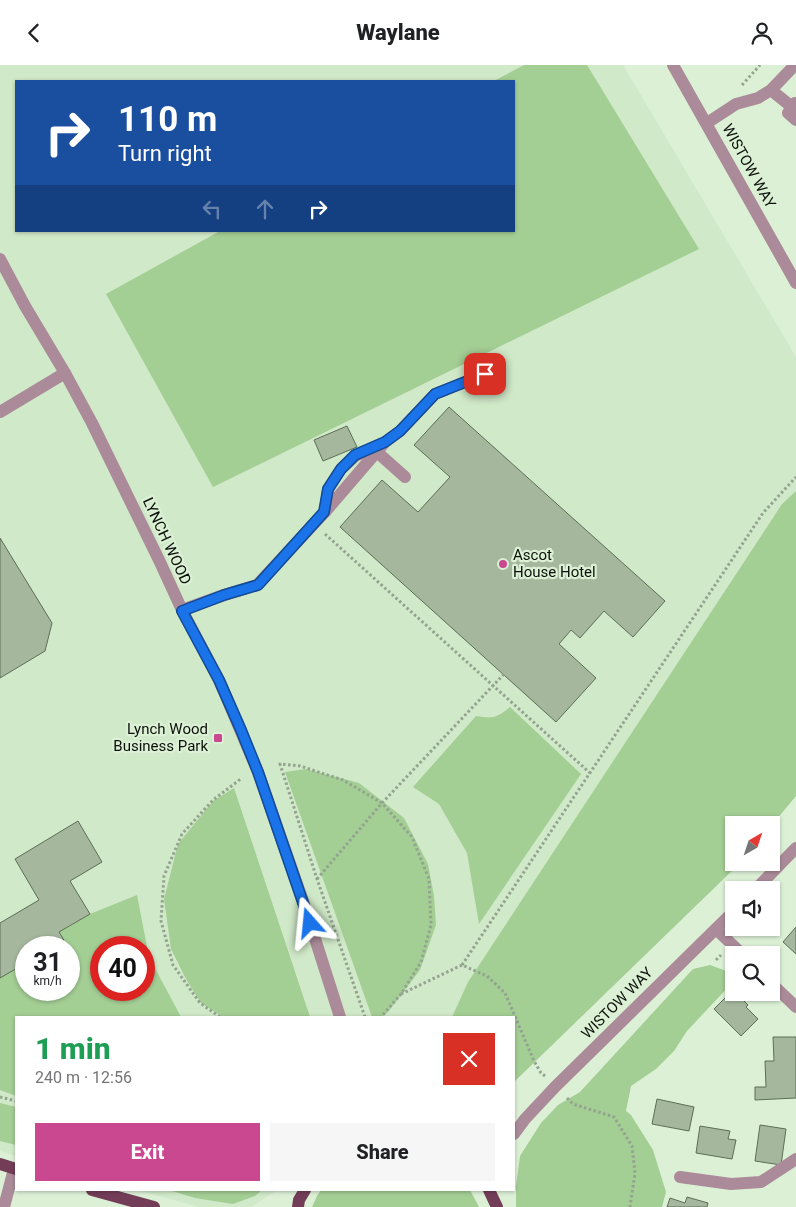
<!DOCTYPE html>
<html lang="en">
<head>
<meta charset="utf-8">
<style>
	body { margin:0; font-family:Roboto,sans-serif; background:#f6f6f6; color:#202124; height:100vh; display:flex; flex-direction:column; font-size:19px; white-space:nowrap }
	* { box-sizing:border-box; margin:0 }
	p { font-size:16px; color:#757577 }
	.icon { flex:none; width:28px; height:28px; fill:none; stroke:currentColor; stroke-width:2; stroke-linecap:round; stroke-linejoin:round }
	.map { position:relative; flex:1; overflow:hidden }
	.details { position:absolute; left:15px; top:951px; width:500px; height:175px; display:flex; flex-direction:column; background:#fff; border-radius:0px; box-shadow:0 1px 4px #0004 }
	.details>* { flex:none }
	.top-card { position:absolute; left:15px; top:15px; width:500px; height:152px; border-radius:0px; box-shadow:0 1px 4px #0004; background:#1a4fa0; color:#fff; overflow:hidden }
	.needle { width:32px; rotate:39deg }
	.tools { position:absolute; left:725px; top:751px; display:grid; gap:10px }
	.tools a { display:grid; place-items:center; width:55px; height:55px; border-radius:0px; background:#fff; box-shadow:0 1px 4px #0004; font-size:25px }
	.speed { position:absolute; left:15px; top:871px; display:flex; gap:10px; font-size:25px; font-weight:700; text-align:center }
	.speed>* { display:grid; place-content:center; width:65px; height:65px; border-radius:50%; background:#fff; box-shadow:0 1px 4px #0004; line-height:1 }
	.speed small { font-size:12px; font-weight:400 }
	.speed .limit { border:8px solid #d22; background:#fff; color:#111 }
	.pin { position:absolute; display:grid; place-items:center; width:42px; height:42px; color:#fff; margin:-21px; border-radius:10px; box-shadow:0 2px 8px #0006 }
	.me { position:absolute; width:55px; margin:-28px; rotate:342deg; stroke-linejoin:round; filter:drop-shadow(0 0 4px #0008) }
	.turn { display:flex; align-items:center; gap:18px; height:105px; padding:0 20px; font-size:22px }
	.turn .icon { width:65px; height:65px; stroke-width:2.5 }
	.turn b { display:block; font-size:35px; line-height:42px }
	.lanes { display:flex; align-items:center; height:48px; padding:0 20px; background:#0003; justify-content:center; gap:25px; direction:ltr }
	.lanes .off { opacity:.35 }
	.round { display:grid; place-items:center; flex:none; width:52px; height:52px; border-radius:0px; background:#f6f6f6 }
	.headline { display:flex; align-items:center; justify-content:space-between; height:85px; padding:0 20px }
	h1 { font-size:30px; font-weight:800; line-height:38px; color:#1e9e55 }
	.action { display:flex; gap:10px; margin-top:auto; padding:10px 20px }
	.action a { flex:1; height:58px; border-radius:0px; background:#ca488f; color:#fff; font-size:20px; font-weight:800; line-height:58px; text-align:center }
	.action a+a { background:#f6f6f6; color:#202124 }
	header { display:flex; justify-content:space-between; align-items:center; height:65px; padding:0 20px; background:#fff; font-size:22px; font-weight:800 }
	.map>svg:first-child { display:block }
</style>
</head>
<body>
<header><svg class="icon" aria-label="back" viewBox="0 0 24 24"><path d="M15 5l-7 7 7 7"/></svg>Waylane<svg class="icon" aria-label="person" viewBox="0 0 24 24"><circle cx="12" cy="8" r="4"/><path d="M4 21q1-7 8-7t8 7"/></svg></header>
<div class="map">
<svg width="796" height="1142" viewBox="0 0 796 1142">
	<rect width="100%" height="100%" fill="#dcf0d6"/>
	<g fill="#d0e9c8" fill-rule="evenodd">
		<path d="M0,0H623L796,292V426L782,439L468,917L452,952H16V1091L0,1086ZM16,16H514V166H16ZM26,882H69V925H26ZM101,882H144V925H101Z"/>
		<path d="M137,1125H277L253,1141L245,1142H199Z"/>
	</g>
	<g fill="#a3ce94" fill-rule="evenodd">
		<path d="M524,0H587L699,184L213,422L106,229L220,166H514V16H494Z"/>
		<path d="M796,426V731L771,761L734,760V798H740L738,800L514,1017V952H452L468,917L782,439Z"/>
		<path d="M510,642L581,709L479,859L467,788L439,739L413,722L476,651C492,654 497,653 510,642Z"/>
		<path d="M306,704L359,718L404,753L428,799L434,831L436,860L420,905L388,947L382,952H372L285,707Z"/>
		<path d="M234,723L310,952H223L201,938L186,914L171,884L164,834L178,779L213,736Z"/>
		<path d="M137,830L149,892L181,952H16V1031L0,1025V913L26,898V925H69V882H51L63,875L59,867L90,849ZM101,882H144V925H101Z"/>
		<path d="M710,900L732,908V918L687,966L674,986L656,1004L631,1021L626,1046L631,1050L653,1085L666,1127L662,1142H516V1121L520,1091L541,1058L558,1040L580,1027L693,904Z"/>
		<path d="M0,1038L16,1042V1080L0,1076Z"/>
		<path d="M169,1125H262L255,1131L233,1139L195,1133Z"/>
		<path d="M321,1125H470L479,1142H312L317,1131Z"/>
	</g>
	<g fill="#a5b89e" stroke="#5d6e57">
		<path d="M449,342L665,536L633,572L604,546L580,573L571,565L559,579L596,613L556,657L340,462L382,415L418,447L450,412L414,380Z"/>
		<path d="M347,361L357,382L323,396L314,375Z"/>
		<path d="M0,473L52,558L45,586L0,613Z"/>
		<path d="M78,756L102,797L70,816L90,849L59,867L64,875L51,882H26V898L0,913V858L39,835L15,794Z"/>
		<path d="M796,862V889L783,877Z"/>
		<path d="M733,925L734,928H736L748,940L746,942L758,954L741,971L714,944Z"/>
		<path d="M773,972H796V1033L755,1035V1022H766L765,996H774Z"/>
		<path d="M657,1034L694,1042L689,1066L652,1059Z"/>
		<path d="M760,1060L786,1064L781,1100L755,1096Z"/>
		<path d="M700,1061L730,1066L728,1074L736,1075L732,1094L696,1088Z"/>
		<path d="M687,1132L708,1138L707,1142H667L670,1133L685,1138Z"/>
	</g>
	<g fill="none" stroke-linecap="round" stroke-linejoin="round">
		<g stroke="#94a38f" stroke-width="3" stroke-dasharray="2.5 2.5" stroke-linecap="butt">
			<path d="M742,20L760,0"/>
			<path d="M325,469L590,708"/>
			<path d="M317,814L382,738L504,609"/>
			<path d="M716,895L721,890"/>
			<path d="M462,900L763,448L796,412"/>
			<path d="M401,929L462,900L487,911L505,928L534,996L541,1008L545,1011"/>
			<path d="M220,952L200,938L173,900L161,856L164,811L182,769L213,735L242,713"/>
			<path d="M365,952L317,814L280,699L300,701L343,715L382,738L412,772L429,814L431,860L421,897L401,929L381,952"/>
			<path d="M0,1032L16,1036"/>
			<path d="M567,1033L573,1039L614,1052L632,1081L635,1108L630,1142"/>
		</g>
		<g stroke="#ab8b99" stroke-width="12">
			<path d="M673,0L796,218"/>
			<path d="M771,25L792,42"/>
			<path d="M795,38L788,48L796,55"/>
			<path d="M707,58L736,39L758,33L771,25L795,0"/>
			<path d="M0,194L25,241L65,308L92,358L159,495L182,545L219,615L258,707L304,839L340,952"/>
			<path d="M0,347L65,308"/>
			<path d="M377,387L405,412"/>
			<path d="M325,447L328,424L341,404L355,391L381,379"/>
			<path d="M182,545L224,530L257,520L325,447L385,377L400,366L435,329L485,309"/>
			<path d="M755,825L796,783"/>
			<path d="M716,864L743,890"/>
			<path d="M771,918L796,942"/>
			<path d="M514,1069L525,1054L555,1022L734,846"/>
			<path d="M680,1112L731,1119L761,1117L796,1094"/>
			<path d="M4,1142L14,1104"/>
		</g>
		<g stroke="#733d58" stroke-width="12">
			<path d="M0,1099L16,1104"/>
			<path d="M92,1125L154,1142"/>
			<path d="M489,1125L497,1142"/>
			<path d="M298,1142L299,1135L305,1125"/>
		</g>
	</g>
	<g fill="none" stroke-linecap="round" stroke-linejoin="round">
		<defs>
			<path id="route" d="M310,858L258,707L241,665L219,615L182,546L224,530L258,520L324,447L328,424L341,404L355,390L385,377L400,366L435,329L485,309"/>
		</defs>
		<use href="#route" stroke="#114b97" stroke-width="12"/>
		<use href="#route" stroke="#1a73e8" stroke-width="9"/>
	</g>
	<g fill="#ca488f" stroke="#dcf0d6" stroke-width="2">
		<circle cx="503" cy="499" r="5"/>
		<rect x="213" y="668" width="10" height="10" rx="2.5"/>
	</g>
	<g text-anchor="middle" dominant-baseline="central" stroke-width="4.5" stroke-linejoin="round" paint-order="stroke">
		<g font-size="15" fill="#0b1109" stroke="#dcf0d6">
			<text transform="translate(749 101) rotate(61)">WISTOW WAY</text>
			<text transform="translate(167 476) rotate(65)">LYNCH WOOD</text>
			<text transform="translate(617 938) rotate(-45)">WISTOW WAY</text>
		</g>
		<g font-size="15" fill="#0b1109" stroke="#dcf0d6" text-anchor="start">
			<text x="513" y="490">Ascot<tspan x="513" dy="17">House Hotel</tspan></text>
			<text x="208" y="664" text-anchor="end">Lynch Wood<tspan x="208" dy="17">Business Park</tspan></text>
		</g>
	</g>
</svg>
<div class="tools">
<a><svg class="needle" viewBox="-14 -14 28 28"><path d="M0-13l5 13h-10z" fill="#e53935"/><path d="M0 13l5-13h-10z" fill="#757577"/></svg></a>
<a><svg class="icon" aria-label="sound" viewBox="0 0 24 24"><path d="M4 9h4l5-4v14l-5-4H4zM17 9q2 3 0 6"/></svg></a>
<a><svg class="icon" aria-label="search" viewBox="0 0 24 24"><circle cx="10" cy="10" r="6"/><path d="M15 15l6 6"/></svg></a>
</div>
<div class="speed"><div>31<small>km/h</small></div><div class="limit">40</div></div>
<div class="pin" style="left:485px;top:309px;background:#d93025"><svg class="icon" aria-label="arrive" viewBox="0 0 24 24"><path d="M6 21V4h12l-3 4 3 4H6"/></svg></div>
<svg class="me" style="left:310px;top:858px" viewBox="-20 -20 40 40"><path d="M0-17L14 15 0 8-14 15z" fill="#1a73e8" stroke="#fff" stroke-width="4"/></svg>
<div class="top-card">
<div class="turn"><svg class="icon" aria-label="right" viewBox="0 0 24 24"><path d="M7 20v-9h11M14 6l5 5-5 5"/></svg><div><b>110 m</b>Turn right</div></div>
<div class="lanes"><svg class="icon off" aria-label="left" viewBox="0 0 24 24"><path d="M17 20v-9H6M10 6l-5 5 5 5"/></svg><svg class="icon off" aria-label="ahead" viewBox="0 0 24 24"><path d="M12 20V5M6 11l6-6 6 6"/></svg><svg class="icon" aria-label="right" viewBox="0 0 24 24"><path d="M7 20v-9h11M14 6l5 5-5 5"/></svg></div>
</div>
<section class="details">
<div class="headline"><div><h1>1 min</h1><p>240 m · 12:56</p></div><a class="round" style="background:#d93025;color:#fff"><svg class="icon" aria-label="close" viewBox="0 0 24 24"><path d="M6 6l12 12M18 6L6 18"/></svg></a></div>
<div class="action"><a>Exit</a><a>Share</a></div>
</section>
</div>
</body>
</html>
